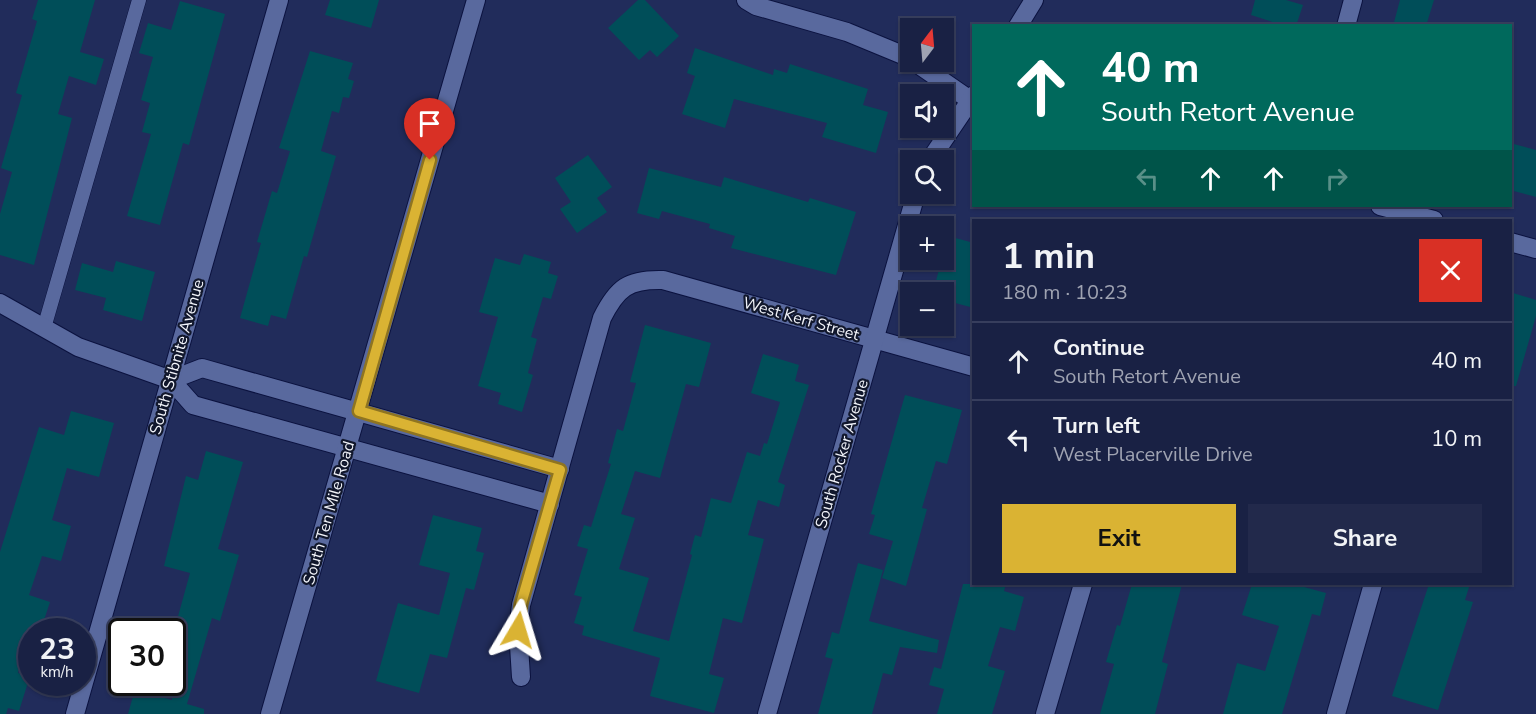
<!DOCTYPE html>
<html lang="en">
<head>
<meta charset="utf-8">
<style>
	body { margin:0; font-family:"Nunito Sans",sans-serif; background:#22294b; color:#f1f3f6; height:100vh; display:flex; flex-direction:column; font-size:22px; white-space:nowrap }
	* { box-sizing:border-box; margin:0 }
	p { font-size:20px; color:#9fa3b2 }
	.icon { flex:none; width:33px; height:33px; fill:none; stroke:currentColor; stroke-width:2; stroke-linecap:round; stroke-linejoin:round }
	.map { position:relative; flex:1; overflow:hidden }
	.sheet { position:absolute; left:972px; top:219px; width:540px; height:366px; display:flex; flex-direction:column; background:#192144; border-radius:0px; box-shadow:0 2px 4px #0004,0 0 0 2px #373e5d }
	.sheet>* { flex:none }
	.top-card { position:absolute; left:972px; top:24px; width:540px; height:183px; border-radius:0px; box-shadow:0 2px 4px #0004,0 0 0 2px #373e5d; background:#00695c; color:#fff; overflow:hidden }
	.needle { width:39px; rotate:16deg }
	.buttons { position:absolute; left:900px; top:18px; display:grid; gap:12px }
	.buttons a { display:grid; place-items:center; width:54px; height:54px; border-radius:0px; background:#192144; box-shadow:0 2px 4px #0004,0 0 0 2px #373e5d; font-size:30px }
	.speed { position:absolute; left:18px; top:618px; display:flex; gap:12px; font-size:30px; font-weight:700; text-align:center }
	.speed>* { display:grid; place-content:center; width:78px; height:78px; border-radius:50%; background:#192144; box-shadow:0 2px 4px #0004,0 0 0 2px #373e5d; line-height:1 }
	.speed small { font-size:15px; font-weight:400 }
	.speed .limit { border:3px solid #111; border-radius:9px; background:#fff; color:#111 }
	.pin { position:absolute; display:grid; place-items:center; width:51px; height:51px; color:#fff; margin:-62px -26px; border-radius:50% 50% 50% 0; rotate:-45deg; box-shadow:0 0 6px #0007 }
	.pin .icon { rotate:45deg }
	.me { position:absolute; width:66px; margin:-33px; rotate:7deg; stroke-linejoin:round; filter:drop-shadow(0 0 4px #0008) }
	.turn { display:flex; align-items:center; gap:21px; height:126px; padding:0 30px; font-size:27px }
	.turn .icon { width:78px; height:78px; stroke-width:2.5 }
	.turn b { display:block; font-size:42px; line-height:51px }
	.lanes { display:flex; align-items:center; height:57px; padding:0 30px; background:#0003; justify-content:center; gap:30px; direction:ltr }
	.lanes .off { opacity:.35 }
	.round { display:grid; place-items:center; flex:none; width:63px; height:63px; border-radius:0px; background:#22294b }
	.head { display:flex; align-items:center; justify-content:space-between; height:102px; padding:0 30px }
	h1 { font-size:36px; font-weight:700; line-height:45px }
	.button { display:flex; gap:12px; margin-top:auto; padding:12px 30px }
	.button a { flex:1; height:69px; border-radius:0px; background:#dab333; color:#111; font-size:24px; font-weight:700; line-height:69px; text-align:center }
	.button a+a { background:#22294b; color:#f1f3f6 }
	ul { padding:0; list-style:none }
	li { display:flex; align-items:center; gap:18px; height:78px; padding:0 30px; border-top:2px solid #373e5d }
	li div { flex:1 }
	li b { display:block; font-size:22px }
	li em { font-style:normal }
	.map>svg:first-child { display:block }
</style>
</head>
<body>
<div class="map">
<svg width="1536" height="714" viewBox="0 0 1536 714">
	<rect width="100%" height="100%" fill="#212c5b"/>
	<g fill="#004e59">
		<path d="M38,0H95L80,52L104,59L96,85L69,76L58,114L72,118L34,265L0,255V214L12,172L1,168L22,95L16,93L37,21L32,19Z"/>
		<path d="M330,0H379L371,28L325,15Z"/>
		<path d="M638,0H645L679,36L657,57L650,50L639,60L608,28Z"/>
		<path d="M1255,0H1286L1303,5L1296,26H1285L1251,15Z"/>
		<path d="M1400,0H1434L1426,26H1393Z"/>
		<path d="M180,1L225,14L189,145L183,143L160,225L127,216L151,134L142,132L150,103L141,100L153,57L139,53L148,23L171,30Z"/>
		<path d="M695,48L773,75L774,69L787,73L790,64L868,89L863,105L888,112L876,153L822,137L827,123L734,99L725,128L682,114L695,76L687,73Z"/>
		<path d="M310,51L353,63L348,79L354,81L349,98L343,97L339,113L332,111L321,151L336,156L307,257L304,256L286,319L271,315L268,326L240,318L261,243L257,242L272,191L277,193L290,151L279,148Z"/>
		<path d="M1510,143L1536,150V197L1510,190Z"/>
		<path d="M588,155L612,187L597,198L607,212L577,233L560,209L571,202L555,178Z"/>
		<path d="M649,168L721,187L724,177L808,202L810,198L856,212L836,275L731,248L735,236L709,228L710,224L662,211L659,219L637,213Z"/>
		<path d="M948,236L974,243V308L944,300V292H933Z"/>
		<path d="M524,254L551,262L548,273L558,276L551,299L543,297L531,337L537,339L528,373L533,375L522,412L498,404L501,393L478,386L498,317L479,312L495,258L520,265Z"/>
		<path d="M116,261L155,272L142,321L103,310L106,298L75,290L82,263L113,272Z"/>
		<path d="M1510,292L1536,300V316L1516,386H1510Z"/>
		<path d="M645,325L711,343L699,387L686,384L660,478L635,471L621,514L635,518L619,569L649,578L633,631L669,641L692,555L690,554L695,535L701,537L711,498L731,503L747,452L760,456L764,443L767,444L780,402L751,393L763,354L799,365L795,381L809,385L778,482L785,485L779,507L758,500L748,535L764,539L742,623L723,618L709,674L724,678L714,713L650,696L660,658L582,635L584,626L574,623L582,597L574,595L588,549L577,546L584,525L591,527L611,464L608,463L617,429L623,431L636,383L630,382Z"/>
		<path d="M905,395L962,410L947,464L936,461L922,508L927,509L906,586L882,578L893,541L869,534L875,515L871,514Z"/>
		<path d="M71,411L114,423L99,477L67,468L52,520L71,526L61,561L42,556L29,595L50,602L40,632H30L18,673L30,676L19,711L8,708L6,714H0V552L39,427L64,435Z"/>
		<path d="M206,451L243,462L218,549L239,555L220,621L212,618L187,704L204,709V714H128L135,689L172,700V619L177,620L190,573L164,566L186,476L198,480Z"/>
		<path d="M433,515L482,528L476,551L484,553L474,590L466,588L447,658L430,654L419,693L376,681L398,603L439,615L450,573L419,565Z"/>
		<path d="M858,563L883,570L869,621L939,640L937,653L900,647L892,675L883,673L872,714H818L833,659L825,657L832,632L839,634Z"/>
		<path d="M963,584H1006L1004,591L1024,597L1015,631L1000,627L988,666L1005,671L992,714H937L944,689L929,685L934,667L941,669Z"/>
		<path d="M1132,584H1182L1162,662L1168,664L1155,714H1100L1114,664L1106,662L1117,625L1120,626Z"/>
		<path d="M1252,584H1293L1326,593L1320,616L1312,614L1282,714H1223L1237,663L1265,671L1279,626L1242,615Z"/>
		<path d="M1429,584H1470L1465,600L1473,602L1438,710L1392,696Z"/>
	</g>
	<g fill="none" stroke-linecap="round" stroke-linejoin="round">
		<defs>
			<path id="lane" d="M44,328L139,0"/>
			<g id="street">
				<path d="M746,0L756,6L847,32L910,58"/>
				<path d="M1018,26L1034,0"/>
				<path d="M1346,26L1353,0"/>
				<path d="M915,62L970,100"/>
				<path d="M930,160L974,95"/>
				<path d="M1380,206L1434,220"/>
				<path d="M1510,242L1536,249"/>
				<path d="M0,303L78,347L171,380L193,405L550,504"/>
				<path d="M171,380L202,368L560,469"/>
				<path d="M521,677L518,630L521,605L602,318C617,288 628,279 663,280L974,367"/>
				<path d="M75,714L279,0"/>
				<path d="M767,714L916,194"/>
				<path d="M1045,714L1083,584"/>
				<path d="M1336,714L1373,584"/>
			</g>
			<path id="secondary" d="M270,714L476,0"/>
		</defs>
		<use href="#lane" stroke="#0b123f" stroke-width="15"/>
		<use href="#street" stroke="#0b123f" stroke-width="20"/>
		<use href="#secondary" stroke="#0b123f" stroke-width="20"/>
		<use href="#lane" stroke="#59699e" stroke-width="14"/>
		<use href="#street" stroke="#59699e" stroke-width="18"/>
		<use href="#secondary" stroke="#59699e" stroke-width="18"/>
	</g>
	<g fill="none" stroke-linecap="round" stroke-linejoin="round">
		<defs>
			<path id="route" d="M430,160L359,411L560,470L521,604L518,630"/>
		</defs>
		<use href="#route" stroke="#8e7421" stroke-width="15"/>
		<use href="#route" stroke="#dab333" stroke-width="10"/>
	</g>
	<g text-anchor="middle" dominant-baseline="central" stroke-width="4.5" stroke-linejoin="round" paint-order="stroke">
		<g font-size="16" fill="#f2f4fa" stroke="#11172c">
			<text transform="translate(801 319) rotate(16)">West Kerf Street</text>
			<text transform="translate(177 357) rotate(-74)">South Stibnite Avenue</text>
			<text transform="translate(842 454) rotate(-74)">South Rocker Avenue</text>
			<text transform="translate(329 513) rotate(-74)">South Ten Mile Road</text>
		</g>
	</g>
</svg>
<div class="buttons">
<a><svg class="needle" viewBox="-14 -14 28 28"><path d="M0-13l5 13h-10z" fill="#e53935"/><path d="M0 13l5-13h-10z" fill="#9fa3b2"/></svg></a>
<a><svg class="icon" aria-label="sound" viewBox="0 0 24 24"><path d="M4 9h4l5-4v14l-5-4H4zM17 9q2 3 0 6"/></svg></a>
<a><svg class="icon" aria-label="search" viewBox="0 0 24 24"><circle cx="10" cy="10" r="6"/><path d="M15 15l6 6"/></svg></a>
<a>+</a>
<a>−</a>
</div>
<div class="speed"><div>23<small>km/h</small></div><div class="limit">30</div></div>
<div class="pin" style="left:430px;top:160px;background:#d93025"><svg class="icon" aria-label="arrive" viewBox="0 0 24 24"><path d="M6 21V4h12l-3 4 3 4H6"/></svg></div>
<svg class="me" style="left:518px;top:630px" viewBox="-20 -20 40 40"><path d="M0-17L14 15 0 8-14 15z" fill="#dab333" stroke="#fff" stroke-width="4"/></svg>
<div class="top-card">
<div class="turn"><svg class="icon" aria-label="ahead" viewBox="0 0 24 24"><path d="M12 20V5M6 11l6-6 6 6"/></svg><div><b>40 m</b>South Retort Avenue</div></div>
<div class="lanes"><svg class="icon off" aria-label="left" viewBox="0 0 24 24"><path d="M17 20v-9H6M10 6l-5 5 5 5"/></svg><svg class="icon" aria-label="ahead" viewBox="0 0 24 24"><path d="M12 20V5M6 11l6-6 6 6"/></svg><svg class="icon" aria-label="ahead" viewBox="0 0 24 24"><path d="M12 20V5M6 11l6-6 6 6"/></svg><svg class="icon off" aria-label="right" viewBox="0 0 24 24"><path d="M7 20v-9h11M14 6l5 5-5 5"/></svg></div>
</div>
<section class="sheet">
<div class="head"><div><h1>1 min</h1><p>180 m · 10:23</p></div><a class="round" style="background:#d93025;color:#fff"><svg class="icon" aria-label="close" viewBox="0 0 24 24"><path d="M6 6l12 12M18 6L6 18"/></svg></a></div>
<ul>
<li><svg class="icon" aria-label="ahead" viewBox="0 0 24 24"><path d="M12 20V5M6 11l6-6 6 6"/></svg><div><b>Continue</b><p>South Retort Avenue</p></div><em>40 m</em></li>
<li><svg class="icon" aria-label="left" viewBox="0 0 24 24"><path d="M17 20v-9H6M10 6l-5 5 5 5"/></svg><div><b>Turn left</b><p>West Placerville Drive</p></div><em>10 m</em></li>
</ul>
<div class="button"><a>Exit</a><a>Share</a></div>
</section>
</div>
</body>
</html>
